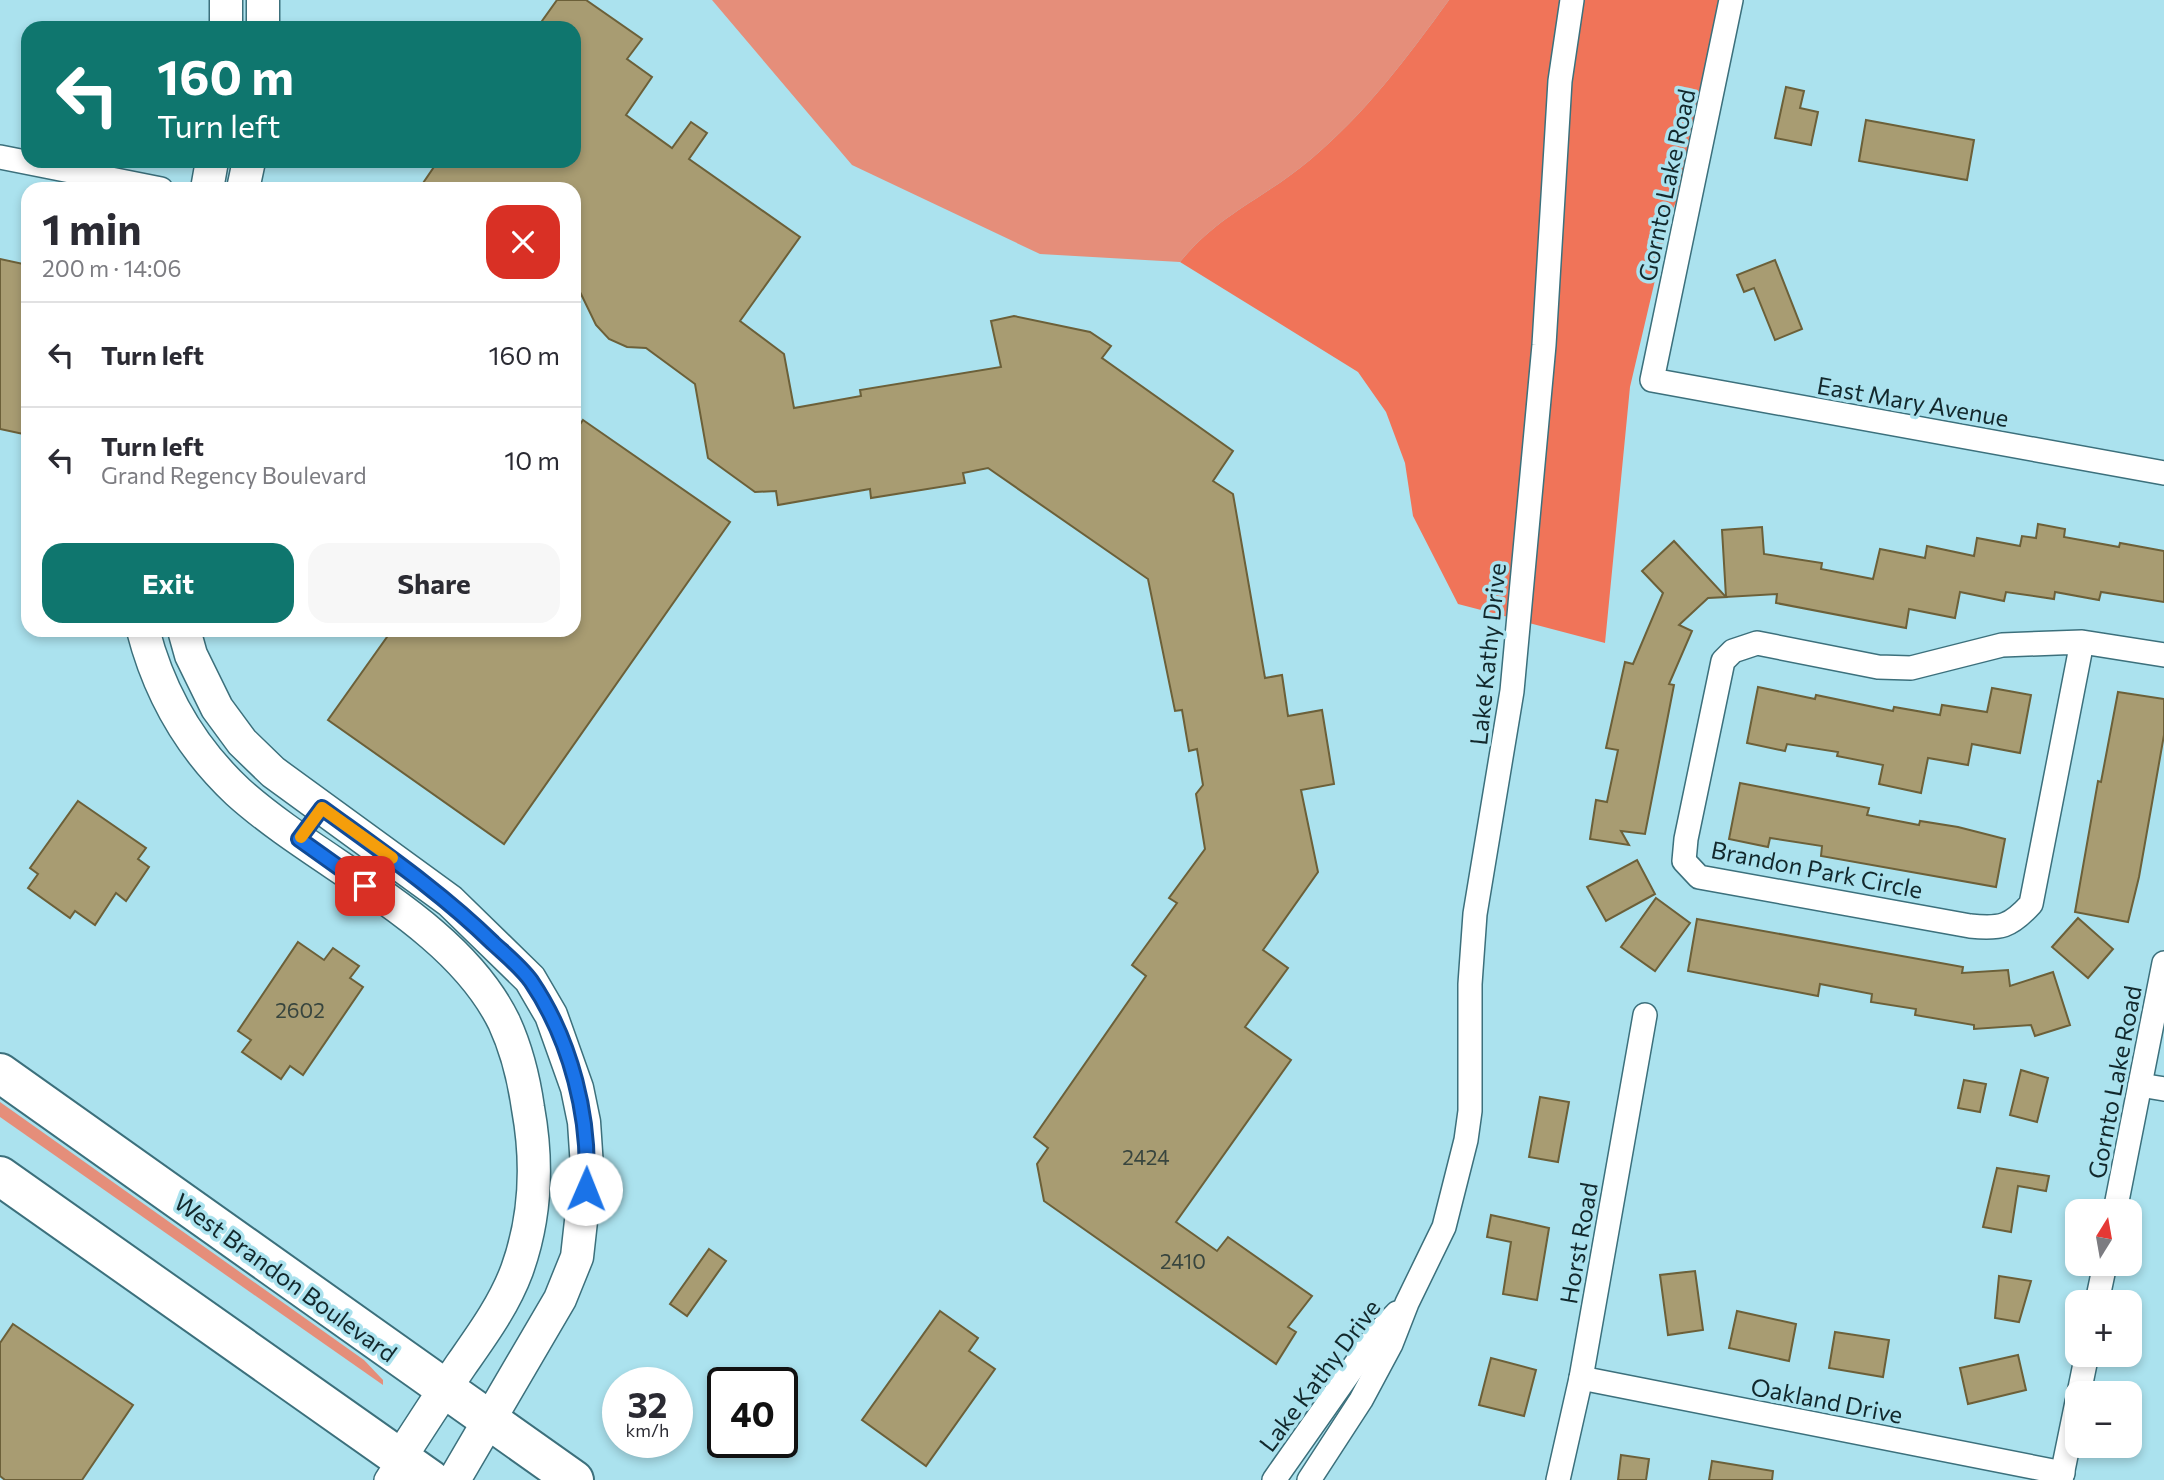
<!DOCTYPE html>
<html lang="en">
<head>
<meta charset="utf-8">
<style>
	body { margin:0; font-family:Commissioner,sans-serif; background:#f7f7f7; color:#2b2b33; height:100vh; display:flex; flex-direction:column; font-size:26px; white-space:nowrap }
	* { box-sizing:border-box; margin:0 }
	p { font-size:23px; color:#7c7c81 }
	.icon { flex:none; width:38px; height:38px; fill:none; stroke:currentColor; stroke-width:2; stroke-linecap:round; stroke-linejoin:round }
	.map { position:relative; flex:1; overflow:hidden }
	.details { position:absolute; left:21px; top:182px; width:560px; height:455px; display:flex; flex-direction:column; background:#fff; border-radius:21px; box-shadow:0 4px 10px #0003 }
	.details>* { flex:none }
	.guide { position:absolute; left:21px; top:21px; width:560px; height:147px; border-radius:21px; box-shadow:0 4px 10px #0003; background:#0f766e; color:#fff; overflow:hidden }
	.needle { width:46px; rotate:11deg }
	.fabs { position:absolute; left:2065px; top:1199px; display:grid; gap:14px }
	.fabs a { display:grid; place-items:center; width:77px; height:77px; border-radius:14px; background:#fff; box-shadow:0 4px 10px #0003; font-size:35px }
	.speed { position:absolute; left:602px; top:1367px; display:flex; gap:14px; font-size:35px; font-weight:700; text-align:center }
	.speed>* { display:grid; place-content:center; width:91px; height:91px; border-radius:50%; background:#fff; box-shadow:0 4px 10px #0003; line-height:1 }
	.speed small { font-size:18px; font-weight:400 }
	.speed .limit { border:4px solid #111; border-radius:10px; background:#fff; color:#111 }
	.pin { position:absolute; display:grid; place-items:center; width:60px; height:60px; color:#fff; margin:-30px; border-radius:14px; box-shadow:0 4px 10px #0006 }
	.me { position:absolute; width:77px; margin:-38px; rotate:1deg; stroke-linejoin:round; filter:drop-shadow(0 0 5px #0008) }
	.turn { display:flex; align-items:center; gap:24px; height:147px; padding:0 21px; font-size:32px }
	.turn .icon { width:91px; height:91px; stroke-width:2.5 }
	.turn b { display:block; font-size:49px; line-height:60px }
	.round { display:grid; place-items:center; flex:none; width:74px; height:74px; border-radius:21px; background:#f7f7f7 }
	.summary { display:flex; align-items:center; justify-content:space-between; height:119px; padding:0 21px }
	h1 { font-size:42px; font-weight:700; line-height:52px }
	.button { display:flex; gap:14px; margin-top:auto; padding:14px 21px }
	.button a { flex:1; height:80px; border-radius:21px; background:#0f766e; color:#fff; font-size:28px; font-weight:700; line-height:80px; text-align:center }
	.button a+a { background:#f7f7f7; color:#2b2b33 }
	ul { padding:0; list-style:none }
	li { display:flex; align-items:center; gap:21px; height:105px; padding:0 21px; border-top:2px solid #e1e1e2 }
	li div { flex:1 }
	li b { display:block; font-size:26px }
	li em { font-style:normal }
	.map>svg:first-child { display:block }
</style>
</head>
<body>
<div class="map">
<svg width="2164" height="1480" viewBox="0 0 2164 1480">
	<rect width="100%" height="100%" fill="#abe2ee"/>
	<g fill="#e58e7a">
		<path d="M712,0H1449C1407,58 1365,114 1310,160C1265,198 1219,214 1180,262L1040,254L852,165Z"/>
		<path d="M0,1102L364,1360L383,1380V1385L0,1117Z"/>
	</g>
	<g fill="#f07459">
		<path d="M1449,0H1561L1550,80L1533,344L1508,617L1458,604L1413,516L1405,463L1386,412L1358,372L1180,262C1219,214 1265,198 1310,160C1365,114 1407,58 1449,0Z"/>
		<path d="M1583,0H1721L1681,190L1670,216L1630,387L1605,643L1529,623L1571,81Z"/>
	</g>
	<g fill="#a89c72" stroke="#6c6039" stroke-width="2">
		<path d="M557,0H586L642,39L627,59L652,77L626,115L672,148L691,122L707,133L689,159L800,237L740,321L784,354L794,408L861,396L860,390L1001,367L991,321L1014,316L1090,332L1111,346L1102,358L1233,451L1213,481L1233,494L1265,678L1282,675L1288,716L1322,710L1334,784L1301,790L1318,872L1263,950L1288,968L1245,1027L1291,1060L1176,1222L1217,1251L1228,1237L1312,1296L1288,1327L1296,1332L1276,1364L1044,1201L1037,1164L1048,1148L1034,1137L1146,976L1132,965L1177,903L1169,898L1205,849L1196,794L1203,785L1197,749L1189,751L1182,710L1175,711L1148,579L988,468L963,473L965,483L871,498L870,489L778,505L776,491L755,492L708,458L695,384L646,348L627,347L609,339L596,325L581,294L574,304V189H419L438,161H574V28H537Z"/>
		<path d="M1786,87L1804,91L1800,108L1818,112L1811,145L1775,138Z"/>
		<path d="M1866,120L1974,140L1967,180L1859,161Z"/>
		<path d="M0,259L28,265V435L0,429Z"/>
		<path d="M1775,260L1802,329L1775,340L1754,288L1744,292L1737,275Z"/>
		<path d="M583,420L730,522L504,844L328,720L392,630H574V433Z"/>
		<path d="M2038,524L2065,529L2064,537L2119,547L2120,543L2164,551V602L2101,592L2099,600L2055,592L2054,599L2006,592L2004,601L1960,592L1955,618L1909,609L1906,628L1776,603L1777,594L1726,597L1722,530L1762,527L1764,554L1822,563L1821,569L1873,579L1880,549L1925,558L1927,546L1974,556L1977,538L2020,546L2022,536L2036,538Z"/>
		<path d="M1674,541L1726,597L1708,598L1679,625L1692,631L1669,684L1674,685L1645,834L1621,831L1629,845L1590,839L1596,800L1607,802L1618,750L1606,748L1625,662L1633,664L1663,593L1642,571Z"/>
		<path d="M1758,687L1815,699L1816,695L1893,711L1894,707L1940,715L1942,705L1987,712L1992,688L2031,695L2020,753L1972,744L1968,765L1928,758L1921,793L1879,784L1883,765L1837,756L1838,752L1787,744L1785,751L1747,743Z"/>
		<path d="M2118,692L2164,699V735L2139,877L2128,922L2075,912L2098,781L2101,782Z"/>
		<path d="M1740,783L1869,808L1867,815L1919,825L1920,821L1958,827L2005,839L1996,887L1821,856L1822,846L1770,838L1768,847L1729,839Z"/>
		<path d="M78,801L146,848L138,859L149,867L126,901L116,893L95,925L75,911L70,918L28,888L38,874L30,868Z"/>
		<path d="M1637,860L1655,894L1606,921L1587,887Z"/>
		<path d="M1656,898L1690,923L1655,971L1621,947Z"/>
		<path d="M2078,918L2113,949L2088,978L2052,947Z"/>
		<path d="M1697,919L1963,967L1962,973L2008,970L2010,986L2053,972L2070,1025L2035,1036L2031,1025L1974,1029V1025L1915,1015L1916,1009L1871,1002L1872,994L1820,984L1818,996L1688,971Z"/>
		<path d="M298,942L324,960L333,948L359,966L350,978L363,987L303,1075L290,1066L281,1079L242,1052L251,1040L238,1031Z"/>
		<path d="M2021,1070L2048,1078L2037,1122L2010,1115Z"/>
		<path d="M1964,1080L1986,1084L1980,1112L1958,1108Z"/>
		<path d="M1540,1097L1569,1102L1558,1162L1529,1157Z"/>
		<path d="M1997,1168L2049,1176L2046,1191L2018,1186L2011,1232L1983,1227Z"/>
		<path d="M1491,1215L1549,1228L1537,1300L1503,1294L1511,1242L1487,1237Z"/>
		<path d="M709,1249L726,1261L687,1316L670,1304Z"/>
		<path d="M1695,1271L1703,1330L1668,1335L1660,1275Z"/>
		<path d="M1999,1276L2031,1281L2019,1322L1995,1318Z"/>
		<path d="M940,1311L978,1338L969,1351L995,1369L926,1466L862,1420Z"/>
		<path d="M1737,1311L1796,1324L1789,1361L1729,1348Z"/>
		<path d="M13,1324L133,1405L82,1480H5L0,1476V1343Z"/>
		<path d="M1835,1332L1889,1340L1883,1377L1829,1368Z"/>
		<path d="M2018,1355L2026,1390L1968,1404L1960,1368Z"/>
		<path d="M1491,1358L1536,1370L1524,1416L1479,1405Z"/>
		<path d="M1621,1455L1649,1459L1646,1480H1618Z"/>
		<path d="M1712,1461L1773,1471L1772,1480H1709Z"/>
	</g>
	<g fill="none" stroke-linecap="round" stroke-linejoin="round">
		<defs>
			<g id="street">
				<path d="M1731,0L1652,380L2164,473"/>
				<path d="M0,157L161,189"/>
				<path d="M2082,642L2031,904C2010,927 2001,929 1970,926L1699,877L1684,861L1686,839L1723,661L1733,651L1757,643L1878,667L1911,668L2002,645L2082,642L2164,655"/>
				<path d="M2140,1085L2164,1089"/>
				<path d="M2115,1211L2164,963"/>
				<path d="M2097,1302L2105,1264"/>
				<path d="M1581,1378L2063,1473"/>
				<path d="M2079,1393L2087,1354"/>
				<path d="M386,1480L400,1458"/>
				<path d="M1274,1480L1376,1335L1397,1313"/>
				<path d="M1309,1480L1361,1400L1391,1344L1407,1303L1444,1227L1466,1140L1470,1111V984L1475,914L1512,691L1544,345L1560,81L1572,0"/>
				<path d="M1558,1480L1581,1378L1645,1015"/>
				<path d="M2061,1480L2077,1402"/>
			</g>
			<g id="secondary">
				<path d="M226,0V28"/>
				<path d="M263,28V0"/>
				<path d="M207,189L212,161"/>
				<path d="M243,189L249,161"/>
				<path d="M143,630C159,692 191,748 238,792C320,866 454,920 504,1022C516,1048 524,1080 528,1108C538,1163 536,1217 517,1270C504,1305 482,1335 461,1365C440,1396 420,1427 400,1458"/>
				<path d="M184,630L191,655L217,708L242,742L273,772L450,901L530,979L551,1015L577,1088L584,1122L587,1167L577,1257L560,1299L454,1480"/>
			</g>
			<g id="highway">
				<path d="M0,1073L574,1480"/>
				<path d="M0,1176L431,1480"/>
			</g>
		</defs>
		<use href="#street" stroke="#3c707c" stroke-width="26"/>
		<use href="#secondary" stroke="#3c707c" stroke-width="35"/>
		<use href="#highway" stroke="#3c707c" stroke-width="42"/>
		<use href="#street" stroke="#fff" stroke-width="23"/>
		<use href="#secondary" stroke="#fff" stroke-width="32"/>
		<use href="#highway" stroke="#fff" stroke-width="38"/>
	</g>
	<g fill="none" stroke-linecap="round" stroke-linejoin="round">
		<defs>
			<path id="route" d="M365,886L299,839L322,808C381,851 441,892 493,943C506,955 521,967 531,981C571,1040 591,1119 586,1189"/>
		</defs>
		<use href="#route" stroke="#114b97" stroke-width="18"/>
		<use href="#route" stroke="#1a73e8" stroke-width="12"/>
		<path stroke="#f59e0b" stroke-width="12" d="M301,837L322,808L392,858"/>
	</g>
	<g text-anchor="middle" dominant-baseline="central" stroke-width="7" stroke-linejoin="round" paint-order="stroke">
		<g font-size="21" fill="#38453e">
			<text x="300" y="1009">2602</text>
			<text x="1146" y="1156">2424</text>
			<text x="1183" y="1260">2410</text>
		</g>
		<g font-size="24" fill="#12282c" stroke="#abe2ee">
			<text transform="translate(1666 185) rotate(-78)">Gornto Lake Road</text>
			<text transform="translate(1913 401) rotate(10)">East Mary Avenue</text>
			<text transform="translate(1487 654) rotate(-84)">Lake Kathy Drive</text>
			<text transform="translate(1817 869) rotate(11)">Brandon Park Circle</text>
			<text transform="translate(2114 1082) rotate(-79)">Gornto Lake Road</text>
			<text transform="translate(1578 1243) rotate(-80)">Horst Road</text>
			<text transform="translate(286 1277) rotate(36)">West Brandon Boulevard</text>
			<text transform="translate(1319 1375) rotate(-53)">Lake Kathy Drive</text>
			<text transform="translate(1827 1400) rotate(11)">Oakland Drive</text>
		</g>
	</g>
</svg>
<div class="fabs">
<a><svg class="needle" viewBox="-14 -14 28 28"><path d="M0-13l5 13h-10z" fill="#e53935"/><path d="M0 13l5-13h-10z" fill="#7c7c81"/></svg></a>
<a>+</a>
<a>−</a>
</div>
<div class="speed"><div>32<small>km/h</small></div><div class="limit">40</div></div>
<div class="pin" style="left:365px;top:886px;background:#d93025"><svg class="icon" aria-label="arrive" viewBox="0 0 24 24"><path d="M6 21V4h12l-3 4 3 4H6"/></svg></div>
<svg class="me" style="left:586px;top:1189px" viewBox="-20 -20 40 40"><circle r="19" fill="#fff"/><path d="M0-13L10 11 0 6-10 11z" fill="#1a73e8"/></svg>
<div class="guide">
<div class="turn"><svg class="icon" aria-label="left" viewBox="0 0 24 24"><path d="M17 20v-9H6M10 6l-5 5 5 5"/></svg><div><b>160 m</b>Turn left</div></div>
</div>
<section class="details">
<div class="summary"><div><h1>1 min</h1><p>200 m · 14:06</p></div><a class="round" style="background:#d93025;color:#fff"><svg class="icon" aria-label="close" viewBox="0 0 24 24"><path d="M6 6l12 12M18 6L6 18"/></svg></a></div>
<ul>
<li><svg class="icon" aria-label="left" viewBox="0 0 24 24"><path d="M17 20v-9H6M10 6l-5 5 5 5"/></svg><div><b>Turn left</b></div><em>160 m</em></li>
<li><svg class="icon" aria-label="left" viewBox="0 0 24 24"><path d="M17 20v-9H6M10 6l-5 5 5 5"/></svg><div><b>Turn left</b><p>Grand Regency Boulevard</p></div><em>10 m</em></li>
</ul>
<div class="button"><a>Exit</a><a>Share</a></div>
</section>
</div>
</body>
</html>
